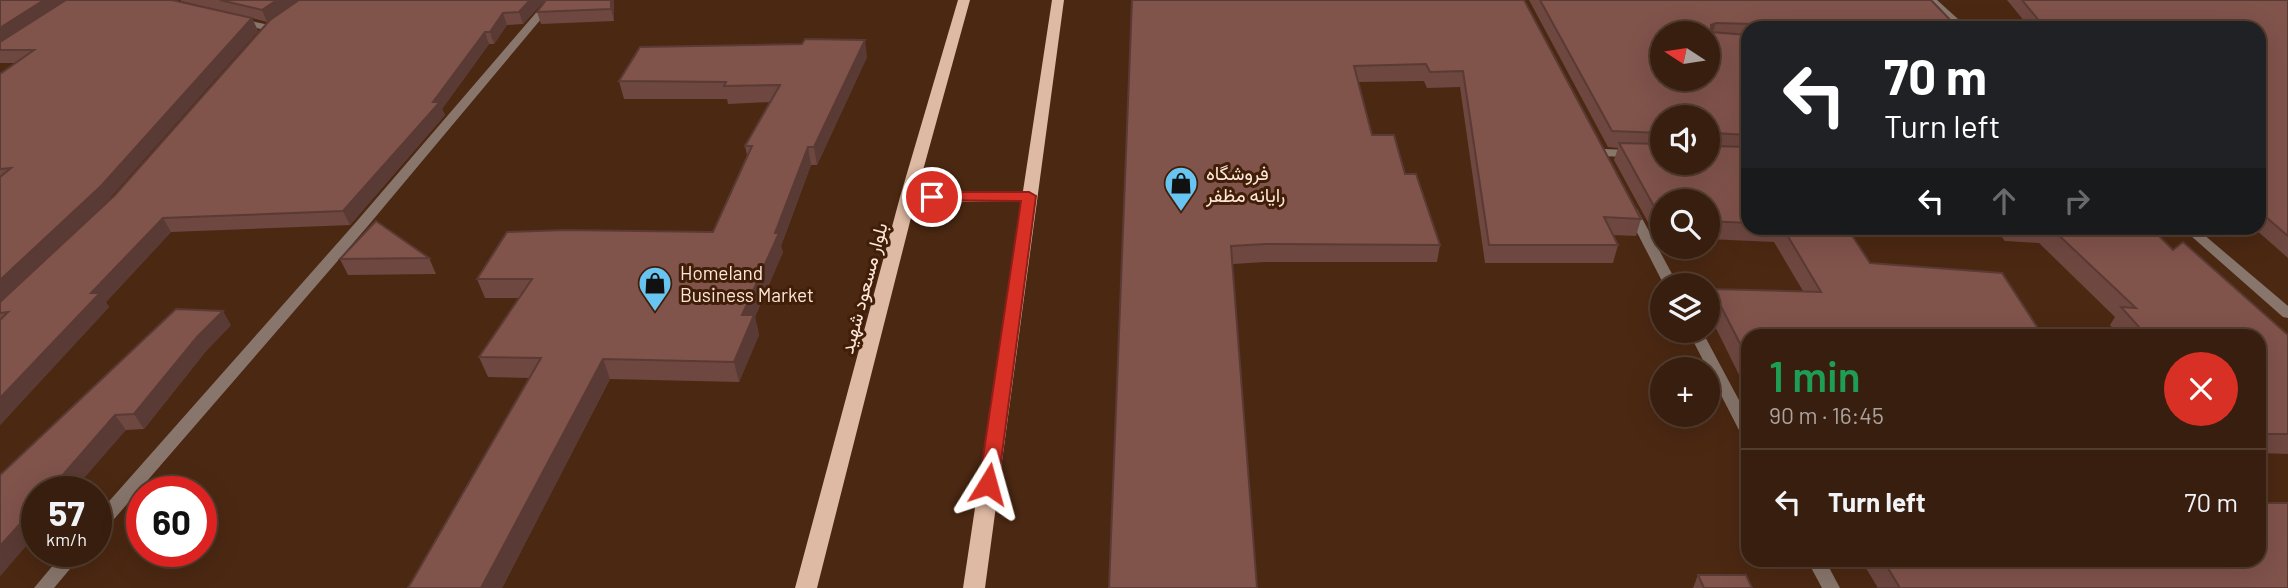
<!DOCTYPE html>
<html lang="en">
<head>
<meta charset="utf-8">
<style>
	body { margin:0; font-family:Barlow,Vazirmatn,sans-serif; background:#432b1c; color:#f1f3f6; height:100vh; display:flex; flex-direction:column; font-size:26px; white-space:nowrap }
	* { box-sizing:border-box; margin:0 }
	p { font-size:23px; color:#aba29e }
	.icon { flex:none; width:38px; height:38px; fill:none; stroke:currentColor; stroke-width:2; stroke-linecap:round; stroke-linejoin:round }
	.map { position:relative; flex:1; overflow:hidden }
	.side { position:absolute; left:1741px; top:329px; width:525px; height:238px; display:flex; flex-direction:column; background:#381e0e; border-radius:21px; box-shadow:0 7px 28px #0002,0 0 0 2px #523c2e }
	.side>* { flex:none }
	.guide { position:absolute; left:1741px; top:21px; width:525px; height:214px; border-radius:21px; box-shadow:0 7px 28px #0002,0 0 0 2px #523c2e; background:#202124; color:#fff; overflow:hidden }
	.needle { width:46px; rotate:282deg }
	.tools { position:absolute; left:1650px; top:21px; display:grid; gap:14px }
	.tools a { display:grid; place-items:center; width:70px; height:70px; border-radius:50%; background:#381e0e; box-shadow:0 7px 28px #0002,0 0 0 2px #523c2e; font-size:35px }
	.speed { position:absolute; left:21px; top:476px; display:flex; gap:14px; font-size:35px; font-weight:700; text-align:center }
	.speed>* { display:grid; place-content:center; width:91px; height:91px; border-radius:50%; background:#381e0e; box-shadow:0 7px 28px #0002,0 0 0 2px #523c2e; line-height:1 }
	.speed small { font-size:18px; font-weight:400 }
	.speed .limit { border:10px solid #d22; background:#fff; color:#111 }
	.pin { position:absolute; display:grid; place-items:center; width:60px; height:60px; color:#fff; margin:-30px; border:4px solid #fff; border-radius:50%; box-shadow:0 2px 7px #0007 }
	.me { position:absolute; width:77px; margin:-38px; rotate:8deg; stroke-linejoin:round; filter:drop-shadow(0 0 5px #0008) }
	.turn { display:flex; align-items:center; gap:24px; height:147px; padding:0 28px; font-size:32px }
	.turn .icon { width:91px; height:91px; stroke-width:2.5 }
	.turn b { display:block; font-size:49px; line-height:60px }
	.lanes { display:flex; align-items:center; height:66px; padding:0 28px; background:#0003; justify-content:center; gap:35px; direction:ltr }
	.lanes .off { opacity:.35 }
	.round { display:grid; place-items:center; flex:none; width:74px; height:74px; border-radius:37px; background:#432b1c }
	.headline { display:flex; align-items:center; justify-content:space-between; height:119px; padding:0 28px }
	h1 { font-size:42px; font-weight:600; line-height:52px; color:#1e9e55 }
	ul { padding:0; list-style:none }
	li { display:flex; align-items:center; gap:21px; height:105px; padding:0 28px; border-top:2px solid #523c2e }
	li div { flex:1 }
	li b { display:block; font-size:26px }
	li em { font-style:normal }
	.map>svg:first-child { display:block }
</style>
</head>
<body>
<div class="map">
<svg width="2288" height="588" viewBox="0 0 2288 588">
	<rect width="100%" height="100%" fill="#4b2812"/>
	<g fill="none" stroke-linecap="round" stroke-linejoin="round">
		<g fill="#88766c" fill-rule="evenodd">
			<path d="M547,0H557L367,227L102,533L96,535V516L357,221Z"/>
			<path d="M1926,0H1937L1968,28H1957Z"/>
			<path d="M237,18L274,26L275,28L270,31L233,23L232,21Z"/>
			<path d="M1602,149L1662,151V158L1598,156L1596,153Z"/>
			<path d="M1631,205L1637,209L1678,285H1664L1625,209Z"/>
			<path d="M2182,228H2196L2288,306V318L2283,317Z"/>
			<path d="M1688,331H1702L1748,417V438L1742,436L1740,432Z"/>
			<path d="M65,551H85L54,588H34Z"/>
			<path d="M1807,560H1825L1840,588H1822Z"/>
		</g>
		<path fill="#deb9a3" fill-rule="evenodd" d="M958,0H970L917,192L1023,191L1052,0H1064L985,588H963L1021,201L915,202L817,588H795L900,197Z"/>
	</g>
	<g fill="#6e4740" fill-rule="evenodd">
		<path d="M0,0L248,17L181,1V0H545L523,24L507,25L494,44H489L442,109L445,115L350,225L171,232L106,302L109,307L0,425V74L16,63H0ZM252,18L267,22L115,195L64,242L109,199L258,31Z"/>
		<path d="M614,0V21L541,24L537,12Z"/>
		<path d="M1132,0H1524L1641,219L1636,236L1613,235L1618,245L1613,263H1485L1460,87L1427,88L1424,81L1358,82L1372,135L1405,174L1440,245L1437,262H1265L1233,264Z"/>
		<path d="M1529,0H1931L1958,28H1748V228H1847L1870,263L1748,336V393L1708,312V301L1712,289L1803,291L1774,242L1708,239V201H1662V237H1656L1614,160L1618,148L1608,147ZM1662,117L1708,163H1662Z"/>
		<path d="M2007,0H2288V258L2254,228H2259V28H2030Z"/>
		<path d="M867,57L817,165H811L781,246L783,252L755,317L759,335L739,382L610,379L502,588H408L530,378L488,377L479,357L519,298H485L477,279L713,232L747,155L745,146L770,102L728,104L727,99H624L619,81Z"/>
		<path d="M1994,228H2151L2173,250L2288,335V454L2259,453V336H2119L2110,325L2115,317L2039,243L2005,241Z"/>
		<path d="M429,258L436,274L348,275L340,259Z"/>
		<path d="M231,325L206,351L144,429L126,430L37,492V533L0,576V475Z"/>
		<path d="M1861,560H2259L2288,588H1878Z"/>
		<path d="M1698,575L1752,588H1693Z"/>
	</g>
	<g fill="#5a3a34">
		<path d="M44,0H69L0,45V28Z"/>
		<path d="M277,0H299L267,22L262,10Z"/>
		<path d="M530,0H545L523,24L519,12Z"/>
		<path d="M611,0H614V21L611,9Z"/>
		<path d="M503,13L507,25L494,44L490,32Z"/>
		<path d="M252,18L258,31L109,199L0,303V280Z"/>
		<path d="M1716,23L1711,38V25Z"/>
		<path d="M485,32L489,44L442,109L445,115L350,225L343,211L433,102Z"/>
		<path d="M865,40L867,57L817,165L814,147Z"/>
		<path d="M808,147L811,165L781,246L783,252L755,317L759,335L739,382L734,362L742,315L775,233Z"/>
		<path d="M163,218L171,232L106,302L109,307L0,425V398L91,293Z"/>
		<path d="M223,311L231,325L206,351L144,429L134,414L197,337Z"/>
		<path d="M603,359L610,379L502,588H481Z"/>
		<path d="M115,415L126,430L72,492H48Z"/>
		<path d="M37,505V533L0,576V546Z"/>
	</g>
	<g fill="#80534b" stroke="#5a3a34" stroke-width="2" fill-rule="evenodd">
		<path d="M0,0H44L0,28Z"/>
		<path d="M66,0H172L252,18L101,186L0,280V177L11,168L0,169V74L34,50H0V42Z"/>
		<path d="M220,0H277L262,10Z"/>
		<path d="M299,0H530L519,12L503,13L490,32H485L433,102H440L343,211L163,218L91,293H100L0,398V320L8,312L0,313V302L115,195L270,20Z"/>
		<path d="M546,0H611V9L537,12Z"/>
		<path d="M1132,0H1524L1641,219L1604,217L1618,245H1489L1463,71L1430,72L1426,64L1354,66L1372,135H1394L1405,174H1416L1440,245L1266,244L1231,246L1257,588H1109Z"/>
		<path d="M1540,0H1931L1958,28H1755L1756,26L1753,24L1716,23L1711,25V32L1748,35V135L1714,133L1711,143L1713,146L1748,147V223L1708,221V201H1662V219H1661L1619,143L1662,144V163H1708V117H1662V133L1612,131ZM1662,33H1708V79H1662Z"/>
		<path d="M2022,0H2288V236L2259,211V28H2045Z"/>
		<path d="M805,39L865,40L814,147H808L775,233H779L742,315H754L734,362L603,359L481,588H408L541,358L479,357L532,279H477L507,232L565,230L713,232L752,146H745L780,85L724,86L726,82L619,81L640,47L802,44Z"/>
		<path d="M376,221L429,258L340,259Z"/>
		<path d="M1783,228H1847L1870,263L2002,273L2043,336H1748V359L1712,289L1821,292Z"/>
		<path d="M2051,228H2151L2173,250L2183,242L2288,335V434H2266L2259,427V336H2147L2121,307L2136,308Z"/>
		<path d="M176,309L223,311L197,337L134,414L115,415L48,492H37V505L0,546V475Z"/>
		<path d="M2259,502L2260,503H2288V588H1877H1900L1883,560H2259Z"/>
		<path d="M1698,575H1746L1752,588H1704Z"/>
	</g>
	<path fill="#d93025" stroke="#8d1f18" stroke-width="2" d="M932,192H1029L1036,196L998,484L995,488H982L979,484L1021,201L927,200L925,197Z"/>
	<defs>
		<symbol id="shop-pin" viewBox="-11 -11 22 30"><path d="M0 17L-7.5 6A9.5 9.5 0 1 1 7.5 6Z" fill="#68c4f0" stroke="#401e08"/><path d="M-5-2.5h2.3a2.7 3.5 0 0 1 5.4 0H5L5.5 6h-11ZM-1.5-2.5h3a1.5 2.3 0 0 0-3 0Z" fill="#111"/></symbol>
	</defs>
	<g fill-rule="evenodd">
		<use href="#shop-pin" x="1162" y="164" width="38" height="52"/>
		<use href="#shop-pin" x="636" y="264" width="38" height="52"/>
	</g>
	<g text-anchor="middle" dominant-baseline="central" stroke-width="6" stroke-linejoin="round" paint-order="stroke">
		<g font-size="19" fill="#fee7da" stroke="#401e08" text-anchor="start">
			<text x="1206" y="172">فروشگاه<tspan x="1206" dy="22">رایانه مظفر</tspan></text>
			<text x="680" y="272">Homeland<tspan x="680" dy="22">Business Market</tspan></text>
		</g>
		<g font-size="19" fill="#fee7da" stroke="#401e08">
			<text transform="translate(863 288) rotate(-75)">بلوار مسعود شهید</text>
		</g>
	</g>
</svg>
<div class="tools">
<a><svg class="needle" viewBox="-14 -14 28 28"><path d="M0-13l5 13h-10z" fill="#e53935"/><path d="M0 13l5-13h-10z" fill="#aba29e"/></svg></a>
<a><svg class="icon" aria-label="sound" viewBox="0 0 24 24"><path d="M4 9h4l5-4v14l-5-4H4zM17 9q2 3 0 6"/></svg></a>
<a><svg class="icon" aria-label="search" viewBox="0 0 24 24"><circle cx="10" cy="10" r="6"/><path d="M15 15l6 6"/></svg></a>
<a><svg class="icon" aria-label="layers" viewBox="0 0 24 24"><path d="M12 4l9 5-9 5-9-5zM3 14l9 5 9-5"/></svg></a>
<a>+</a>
</div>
<div class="speed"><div>57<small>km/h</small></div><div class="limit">60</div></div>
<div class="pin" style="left:932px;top:197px;background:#d93025"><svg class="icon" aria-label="arrive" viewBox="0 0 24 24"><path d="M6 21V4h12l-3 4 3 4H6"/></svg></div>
<svg class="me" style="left:988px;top:484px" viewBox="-20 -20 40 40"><path d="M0-17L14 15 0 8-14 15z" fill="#d93025" stroke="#fff" stroke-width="4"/></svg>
<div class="guide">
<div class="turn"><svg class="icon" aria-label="left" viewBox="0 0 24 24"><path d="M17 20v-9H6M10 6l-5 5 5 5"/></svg><div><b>70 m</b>Turn left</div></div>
<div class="lanes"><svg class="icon" aria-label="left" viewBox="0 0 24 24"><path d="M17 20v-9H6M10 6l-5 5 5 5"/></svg><svg class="icon off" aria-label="ahead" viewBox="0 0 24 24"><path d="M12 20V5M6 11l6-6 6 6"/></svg><svg class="icon off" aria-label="right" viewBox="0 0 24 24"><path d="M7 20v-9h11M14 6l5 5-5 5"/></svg></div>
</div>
<section class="side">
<div class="headline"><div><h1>1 min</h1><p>90 m · 16:45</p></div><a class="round" style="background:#d93025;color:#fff"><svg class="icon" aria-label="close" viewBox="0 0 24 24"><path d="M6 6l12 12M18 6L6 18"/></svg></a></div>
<ul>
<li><svg class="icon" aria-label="left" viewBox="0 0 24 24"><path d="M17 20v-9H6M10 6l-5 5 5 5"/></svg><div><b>Turn left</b></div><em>70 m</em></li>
</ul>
</section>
</div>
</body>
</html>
